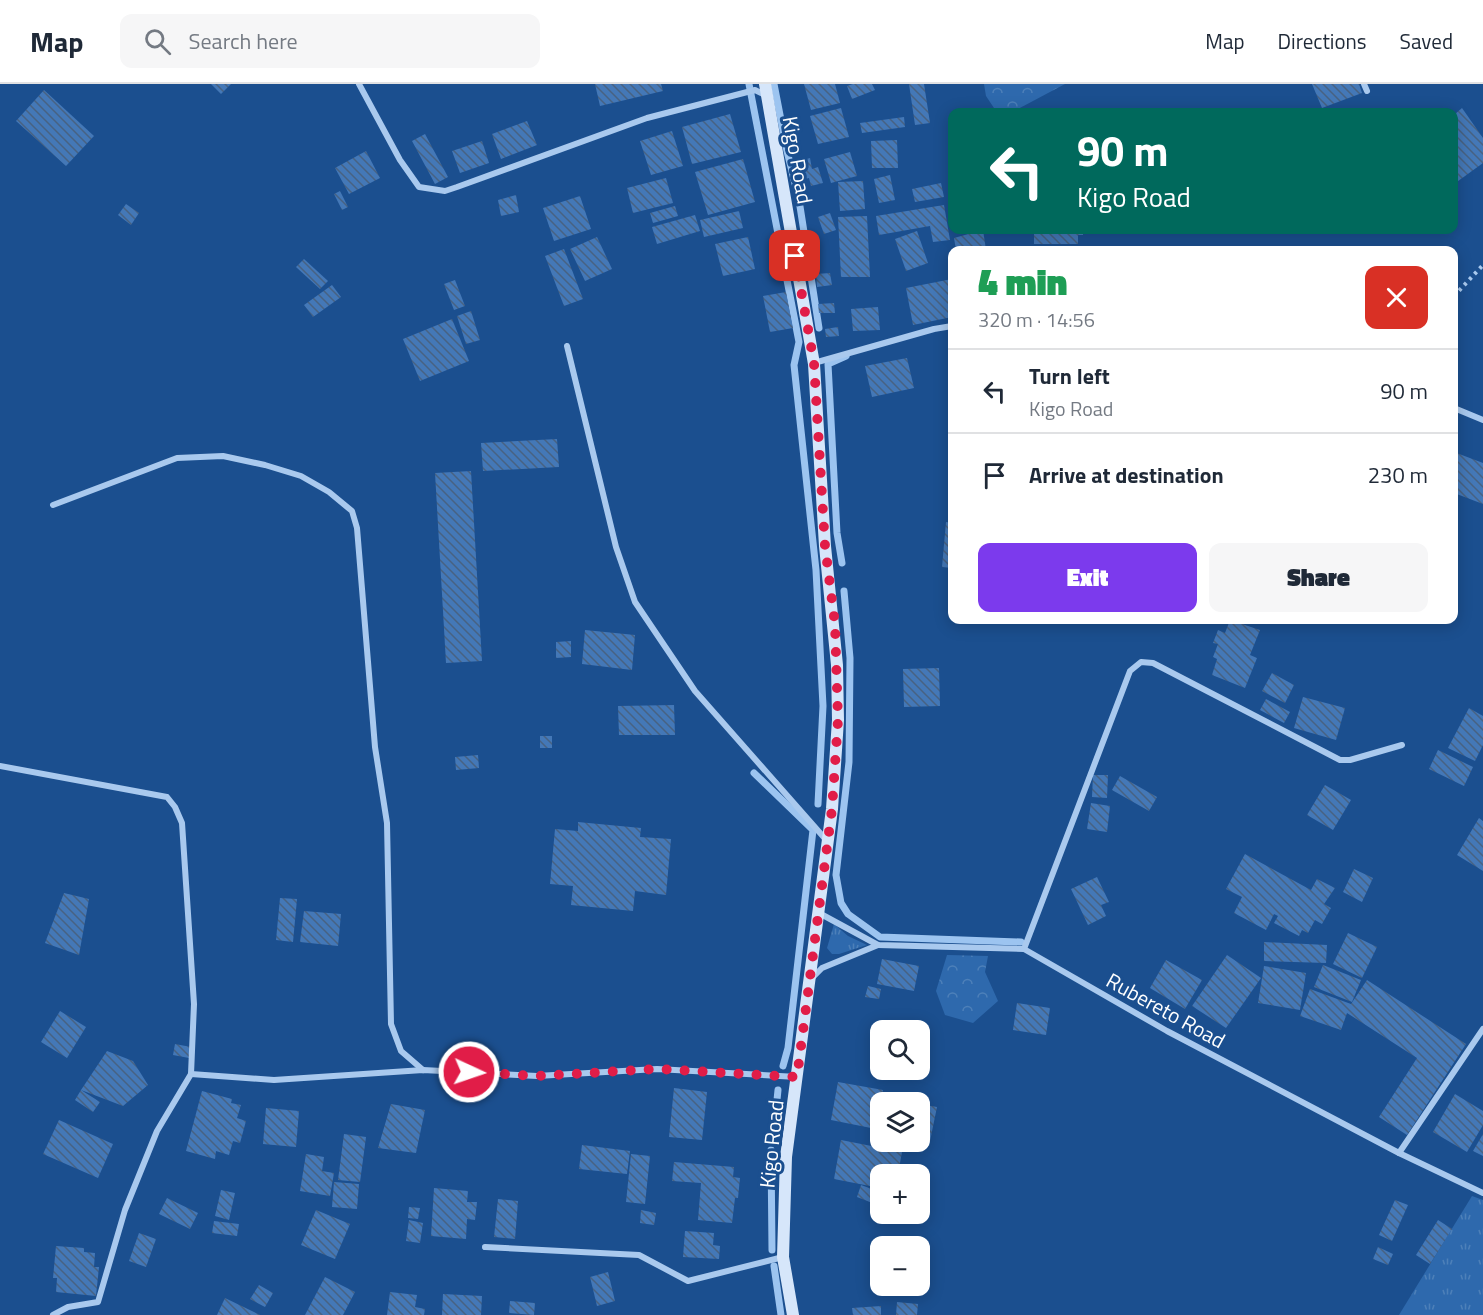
<!DOCTYPE html>
<html lang="en">
<head>
<meta charset="utf-8">
<style>
	body { margin:0; font-family:"Titillium Web",sans-serif; background:#f6f6f7; color:#1f2937; height:100vh; display:flex; flex-direction:column; font-size:22px; white-space:nowrap }
	* { box-sizing:border-box; margin:0 }
	p { font-size:20px; color:#747a83 }
	.icon { flex:none; width:33px; height:33px; fill:none; stroke:currentColor; stroke-width:2; stroke-linecap:round; stroke-linejoin:round }
	.map { position:relative; flex:1; overflow:hidden }
	.panel { position:absolute; left:948px; top:162px; width:510px; height:378px; display:flex; flex-direction:column; background:#fff; border-radius:12px; box-shadow:0 3px 15px #0003 }
	.panel>* { flex:none }
	.hud { position:absolute; left:948px; top:24px; width:510px; height:126px; border-radius:12px; box-shadow:0 3px 15px #0003; background:#00695c; color:#fff; overflow:hidden }
	.buttons { position:absolute; left:870px; top:936px; display:grid; gap:12px }
	.buttons a { display:grid; place-items:center; width:60px; height:60px; border-radius:12px; background:#fff; box-shadow:0 3px 15px #0003; font-size:30px }
	.pin { position:absolute; display:grid; place-items:center; width:51px; height:51px; color:#fff; margin:-26px; border-radius:12px; box-shadow:0 3px 9px #0006 }
	.me { position:absolute; width:66px; margin:-33px; rotate:93deg; stroke-linejoin:round; filter:drop-shadow(0 0 4px #0008) }
	.turn { display:flex; align-items:center; gap:21px; height:126px; padding:0 30px; font-size:27px }
	.turn .icon { width:78px; height:78px; stroke-width:2.5 }
	.turn b { display:block; font-size:42px; line-height:51px }
	.round { display:grid; place-items:center; flex:none; width:63px; height:63px; border-radius:12px; background:#f6f6f7 }
	.headline { display:flex; align-items:center; justify-content:space-between; height:102px; padding:0 30px }
	h1 { font-size:36px; font-weight:800; line-height:45px; color:#1e9e55 }
	.button { display:flex; gap:12px; margin-top:auto; padding:12px 30px }
	.button a { flex:1; height:69px; border-radius:12px; background:#7c3aed; color:#fff; font-size:24px; font-weight:800; line-height:69px; text-align:center }
	.button a+a { background:#f6f6f7; color:#1f2937 }
	ul { padding:0; list-style:none }
	li { display:flex; align-items:center; gap:18px; height:84px; padding:0 30px; border-top:2px solid #e0e1e3 }
	li div { flex:1 }
	li b { display:block; font-size:22px }
	li em { font-style:normal }
	header { display:flex; align-items:center; gap:36px; box-sizing:border-box; height:84px; padding:0 30px; background:#fff; border-bottom:2px solid #e0e1e3 }
	header strong { font-size:28px }
	nav { display:flex; gap:33px; margin-inline-start:auto; font-size:21px }
	.search { width:420px; height:54px; background:#f6f6f7; display:flex; align-items:center; gap:15px; box-sizing:border-box; padding:0 21px; border-radius:12px; color:#747a83; font-size:22px }
	.map>svg:first-child { display:block }
</style>
</head>
<body>
<header>
<strong>Map</strong>
<div class="search"><svg class="icon" aria-label="search" viewBox="0 0 24 24"><circle cx="10" cy="10" r="6"/><path d="M15 15l6 6"/></svg>Search here</div>
<nav><a>Map</a><a>Directions</a><a>Saved</a></nav>
</header>
<div class="map">
<svg width="1483" height="1231" viewBox="0 0 1483 1231">
	<defs>
		<pattern id="grass-tufts" width="24" height="20" patternUnits="userSpaceOnUse" patternTransform="scale(1.5)"><rect width="24" height="20" fill="#2e69ad"/><path d="M3 7l-1-3M5 7V3M7 7l1-3M15 17l-1-3M17 17v-4M19 17l1-3" fill="none" stroke="#4d80b9"/></pattern>
		<pattern id="forest-crowns" width="20" height="18" patternUnits="userSpaceOnUse" patternTransform="scale(1.5)"><rect width="20" height="18" fill="#2e69ad"/><path d="M2 6a3 3 0 1 1 6 0M12 15a3 3 0 1 1 6 0" fill="none" stroke="#4d80b9"/></pattern>
		<pattern id="building-back-hatch" width="6" height="6" patternUnits="userSpaceOnUse" patternTransform="scale(1.5)"><rect width="6" height="6" fill="#4478b7"/><path d="M-1 5l2 2M0 0l6 6M5-1l2 2" fill="none" stroke="#486282"/></pattern>
	</defs>
	<rect width="100%" height="100%" fill="#1b4f8f"/>
	<g fill="url(#grass-tufts)">
		<path d="M834,840L848,852L867,861L839,870H832L827,864Z"/>
		<path d="M1472,1112L1483,1116V1231H1399Z"/>
	</g>
	<g fill="url(#forest-crowns)">
		<path d="M984,0H1065L1014,27H996L986,12Z"/>
		<path d="M947,871L988,872L985,888L998,917L973,939L945,931L936,907Z"/>
	</g>
	<g fill="none" stroke-linecap="round" stroke-linejoin="round">
		<g stroke="#9cc4f0" stroke-width="7">
			<path d="M749,0L799,258L794,281L816,486L823,622L818,720"/>
			<path d="M774,0L787,67L799,116L819,244"/>
			<path d="M842,479L837,449L828,280L846,272"/>
			<path d="M844,507L850,574L849,678L836,791L841,819L848,830L880,853L1021,858"/>
			<path d="M754,689L813,746L788,964L783,982"/>
			<path d="M774,1046L778,1006"/>
			<path d="M771,1066L772,1166"/>
			<path d="M774,1182L781,1231"/>
		</g>
	</g>
	<g fill="url(#building-back-hatch)">
		<path d="M211,0H231L221,10Z"/>
		<path d="M595,0H661L663,7L600,22Z"/>
		<path d="M804,0H835L840,19L811,26Z"/>
		<path d="M853,0H872L875,6L852,15L847,2Z"/>
		<path d="M909,0H924L930,39L915,41Z"/>
		<path d="M1312,0H1359L1362,9L1322,24Z"/>
		<path d="M44,6L94,52L66,82L16,37Z"/>
		<path d="M841,24L849,53L818,60L810,32Z"/>
		<path d="M1462,24L1483,54V79L1454,100V31Z"/>
		<path d="M730,30L741,68L692,80L682,43Z"/>
		<path d="M904,33L905,43L862,49L860,39Z"/>
		<path d="M527,37L537,61L501,75L492,50Z"/>
		<path d="M672,47L683,82L651,91L640,57Z"/>
		<path d="M425,50L448,93L435,100L412,57Z"/>
		<path d="M897,56L898,84H872L871,57Z"/>
		<path d="M482,57L489,79L460,89L452,67Z"/>
		<path d="M366,67L380,94L349,110L335,84Z"/>
		<path d="M850,68L857,92L831,99L824,75Z"/>
		<path d="M810,74L812,85L818,83L823,99L811,102L809,94L798,97L793,79Z"/>
		<path d="M743,75L755,118L708,131L695,88Z"/>
		<path d="M890,91L895,116L879,119L874,95Z"/>
		<path d="M666,94L673,119L633,129L627,104Z"/>
		<path d="M863,97L865,125L840,127L838,98Z"/>
		<path d="M941,99L944,113L915,118L912,105Z"/>
		<path d="M340,107L348,123L342,126L334,110Z"/>
		<path d="M516,111L519,128L501,132L498,116Z"/>
		<path d="M580,112L591,145L554,157L543,124Z"/>
		<path d="M126,120L139,129L131,141L118,131Z"/>
		<path d="M944,121L950,156L933,158L930,142L879,151L876,132Z"/>
		<path d="M675,122L678,132L653,139L650,129Z"/>
		<path d="M739,127L743,144L704,153L700,136Z"/>
		<path d="M830,129L836,146L824,150L818,133Z"/>
		<path d="M695,131L700,147L657,160L652,143Z"/>
		<path d="M867,132L870,193H841L838,133Z"/>
		<path d="M983,146L986,166H956L954,154Z"/>
		<path d="M1034,146H1083V151H1078V160H1034Z"/>
		<path d="M917,147L928,179L906,187L895,155Z"/>
		<path d="M597,153L612,185L585,197L570,165Z"/>
		<path d="M748,153L755,185L723,192L715,160Z"/>
		<path d="M564,165L583,215L564,222L545,172Z"/>
		<path d="M304,175L328,197L320,205L296,183Z"/>
		<path d="M830,189L832,201L817,203L816,190Z"/>
		<path d="M952,195V233L913,241L906,204Z"/>
		<path d="M455,196L465,222L454,226L444,200Z"/>
		<path d="M332,201L341,213L313,233L304,221Z"/>
		<path d="M786,208L793,244L770,248L763,212Z"/>
		<path d="M834,219L835,229H819L818,220Z"/>
		<path d="M878,223L880,246L853,247L851,225Z"/>
		<path d="M471,227L480,256L466,260L457,232Z"/>
		<path d="M452,235L469,277L420,297L403,255Z"/>
		<path d="M838,243L839,252L826,253L825,245Z"/>
		<path d="M907,274L914,304L872,313L865,282Z"/>
		<path d="M557,355L559,383L483,387L481,359Z"/>
		<path d="M1454,368L1483,379V420L1454,409Z"/>
		<path d="M471,387L482,577L446,579L435,389Z"/>
		<path d="M946,438L952,439V484L942,483Z"/>
		<path d="M1230,536L1260,546L1250,571L1257,574L1245,604L1212,591L1217,575L1213,573L1218,560L1213,559L1218,546L1225,549Z"/>
		<path d="M585,546L635,551L632,586L582,580Z"/>
		<path d="M571,557V573L556,574V558Z"/>
		<path d="M939,584L940,622L904,623L903,585Z"/>
		<path d="M1272,589L1294,601L1285,619L1262,607Z"/>
		<path d="M1303,613L1345,624L1336,656L1294,644Z"/>
		<path d="M1266,615L1290,628L1284,639L1260,626Z"/>
		<path d="M674,621L675,651H619L618,622Z"/>
		<path d="M1469,624L1483,632V661L1475,677L1448,664Z"/>
		<rect x="540" y="652" width="12" height="12"/>
		<path d="M1438,666L1473,683L1464,702L1429,685Z"/>
		<path d="M478,671L479,684L456,686L455,673Z"/>
		<path d="M1093,691H1108L1107,714L1092,713Z"/>
		<path d="M1120,692L1157,713L1149,727L1112,706Z"/>
		<path d="M1325,701L1351,716L1333,746L1307,731Z"/>
		<path d="M1091,719L1110,722L1107,748L1087,745Z"/>
		<path d="M1479,734L1483,737V787L1457,771Z"/>
		<path d="M578,738L641,744L640,753L671,755L666,811L635,807L633,827L571,821L573,802L550,800L555,745L578,747Z"/>
		<path d="M1245,770L1311,806L1317,795L1335,804L1324,820L1331,824L1322,840L1315,836L1308,849L1302,846L1299,852L1274,839L1278,832L1274,830L1266,846L1234,829L1242,813L1226,805Z"/>
		<path d="M1354,785L1373,794L1362,818L1343,808Z"/>
		<path d="M1097,793L1109,818L1101,821L1106,832L1088,841L1071,805Z"/>
		<path d="M64,809L89,815L79,871L45,859Z"/>
		<path d="M280,814L297,815L293,858L276,856Z"/>
		<path d="M304,827L341,830L338,862L300,858Z"/>
		<path d="M1348,849L1377,863L1362,894L1333,880Z"/>
		<path d="M1264,858L1327,861L1326,879L1264,877Z"/>
		<path d="M1227,871L1261,894L1226,944L1192,922Z"/>
		<path d="M882,875L919,882L914,907L877,900Z"/>
		<path d="M1166,876L1202,896L1185,925L1150,904Z"/>
		<path d="M1323,881L1361,896L1352,918L1314,903Z"/>
		<path d="M1264,882L1306,889L1300,926L1258,919Z"/>
		<path d="M1367,896L1466,960L1407,1051L1379,1033L1417,974L1347,929L1341,946L1300,932L1310,905L1351,920L1349,923Z"/>
		<path d="M868,902L881,905L879,915L865,913Z"/>
		<path d="M1017,919L1050,924L1046,951L1013,946Z"/>
		<path d="M60,927L86,943L67,974L41,958Z"/>
		<path d="M175,960L191,963L189,974L173,971Z"/>
		<path d="M107,967L133,977L148,1001L123,1022L81,1006L100,1018L93,1028L75,1016L81,1006Z"/>
		<path d="M838,998L883,1006L876,1045L831,1036Z"/>
		<path d="M674,1004L707,1008L702,1056L669,1053Z"/>
		<path d="M202,1007L232,1015L231,1019L241,1021L237,1034L246,1037L240,1059L233,1057L229,1071L216,1067L215,1075L186,1067Z"/>
		<path d="M1455,1010L1483,1027V1041L1467,1068L1433,1048Z"/>
		<path d="M391,1020L425,1026L416,1069L378,1064Z"/>
		<path d="M920,1020L937,1023L929,1062L908,1059L920,1058Z"/>
		<path d="M266,1024L299,1027L296,1063L263,1060Z"/>
		<path d="M59,1036L113,1060L98,1094L43,1070Z"/>
		<path d="M344,1050L366,1053L360,1098L338,1096Z"/>
		<path d="M1483,1050V1072L1473,1067Z"/>
		<path d="M841,1056L902,1068L898,1090H880V1104L834,1095Z"/>
		<path d="M582,1061L630,1067L627,1090L579,1085Z"/>
		<path d="M306,1070L324,1073L322,1087L334,1089L330,1112L300,1107Z"/>
		<path d="M631,1070L650,1072L645,1120L626,1118Z"/>
		<path d="M674,1078L734,1083L733,1093L740,1094L738,1114H735L732,1139L698,1136L701,1099L672,1097Z"/>
		<path d="M334,1098L359,1100L357,1125L332,1123Z"/>
		<path d="M861,1101L880,1108V1122L857,1113Z"/>
		<path d="M434,1104L468,1107L467,1118H477L475,1136L467,1135L466,1155L431,1152Z"/>
		<path d="M221,1106L235,1109L229,1136L215,1132Z"/>
		<path d="M167,1114L198,1129L190,1145L159,1130Z"/>
		<path d="M498,1115L518,1117L515,1155L494,1153Z"/>
		<path d="M1395,1116L1408,1121L1392,1157L1379,1151Z"/>
		<path d="M409,1123L420,1124L418,1135L408,1134Z"/>
		<path d="M316,1126L350,1140L335,1175L301,1161Z"/>
		<path d="M641,1126L656,1129L654,1141L640,1139Z"/>
		<path d="M409,1136L423,1139L420,1159L406,1157Z"/>
		<path d="M1438,1136L1452,1145L1430,1180L1416,1171Z"/>
		<path d="M214,1137L239,1140L237,1152L212,1149Z"/>
		<path d="M685,1147L714,1149L713,1161L720,1162L719,1175L683,1173Z"/>
		<path d="M139,1149L156,1155L146,1183L129,1177Z"/>
		<path d="M56,1162L84,1164V1168L95,1169L94,1183H99L96,1212L56,1208L57,1194H53Z"/>
		<path d="M1378,1163L1393,1170L1388,1181L1373,1175Z"/>
		<path d="M608,1188L615,1217L597,1222L590,1193Z"/>
		<path d="M325,1193L355,1208L343,1231H305Z"/>
		<path d="M259,1201L273,1209L265,1223L250,1215Z"/>
		<path d="M390,1208L417,1211L415,1223L425,1225L424,1231H387Z"/>
		<path d="M443,1210L482,1212L481,1231H442Z"/>
		<path d="M225,1214L260,1231H217Z"/>
		<path d="M510,1217L535,1219L534,1231L509,1229Z"/>
		<path d="M897,1218L918,1220L917,1231H896Z"/>
		<path d="M881,1222V1231H853L852,1224Z"/>
	</g>
	<g fill="none" stroke-linecap="round" stroke-linejoin="round">
		<path stroke="#a9c9ee" stroke-width="4" stroke-dasharray="3 4.5" stroke-linecap="butt" d="M1454,212L1483,181"/>
		<g stroke="#a9c9ee" stroke-width="6">
			<path d="M359,0L400,76L419,103L445,107L457,103L647,34L755,6L767,12"/>
			<path d="M1364,0L1367,7"/>
			<path d="M567,262L616,463L635,518L695,607L828,758"/>
			<path d="M814,279L934,245L952,242"/>
			<path d="M1454,324L1483,336"/>
			<path d="M53,421L177,374L223,372L265,381L301,392L329,408L352,427L357,444L375,663L387,739L391,940L401,967L423,986"/>
			<path d="M0,682L167,713L175,723L182,739L194,920L191,990L157,1047L125,1126L98,1218L68,1223L53,1231"/>
			<path d="M819,829L878,861L1024,865L1167,947L1399,1069L1483,1109"/>
			<path d="M1024,865L1130,587L1141,578L1153,579L1340,676H1350L1402,661"/>
			<path d="M810,896L822,884L878,861"/>
			<path d="M191,990L274,996L423,986L537,992L657,985L797,993"/>
			<path d="M1399,1069L1483,945"/>
			<path d="M485,1163L639,1171L688,1197L783,1173"/>
		</g>
		<path stroke="#d6e6fa" stroke-width="12" d="M765,0L814,280L825,462L837,581L838,636L832,725L786,1073L783,1173L793,1231"/>
	</g>
	<g fill="none" stroke-linecap="round" stroke-linejoin="round">
		<path stroke="#e11d48" stroke-width="10" stroke-dasharray="0 18" d="M469,988L537,992L657,985L797,993L832,725L838,636L835,540L825,462L814,279L795,172"/>
	</g>
	<g text-anchor="middle" dominant-baseline="central" stroke-width="6" stroke-linejoin="round" paint-order="stroke">
		<g font-size="21" fill="#fff" stroke="#1b4f8f">
			<text transform="translate(798 76) rotate(80)">Kigo Road</text>
			<text transform="translate(1166 926) rotate(29)">Rubereto Road</text>
			<text transform="translate(771 1060) rotate(-84)">Kigo Road</text>
		</g>
	</g>
</svg>
<div class="buttons">
<a><svg class="icon" aria-label="search" viewBox="0 0 24 24"><circle cx="10" cy="10" r="6"/><path d="M15 15l6 6"/></svg></a>
<a><svg class="icon" aria-label="layers" viewBox="0 0 24 24"><path d="M12 4l9 5-9 5-9-5zM3 14l9 5 9-5"/></svg></a>
<a>+</a>
<a>−</a>
</div>
<div class="pin" style="left:795px;top:172px;background:#d93025"><svg class="icon" aria-label="arrive" viewBox="0 0 24 24"><path d="M6 21V4h12l-3 4 3 4H6"/></svg></div>
<svg class="me" style="left:469px;top:988px" viewBox="-20 -20 40 40"><circle r="17" fill="#e11d48" stroke="#fff" stroke-width="3"/><path d="M0-11L8 9 0 5-8 9z" fill="#fff"/></svg>
<div class="hud">
<div class="turn"><svg class="icon" aria-label="left" viewBox="0 0 24 24"><path d="M17 20v-9H6M10 6l-5 5 5 5"/></svg><div><b>90 m</b>Kigo Road</div></div>
</div>
<section class="panel">
<div class="headline"><div><h1>4 min</h1><p>320 m · 14:56</p></div><a class="round" style="background:#d93025;color:#fff"><svg class="icon" aria-label="close" viewBox="0 0 24 24"><path d="M6 6l12 12M18 6L6 18"/></svg></a></div>
<ul>
<li><svg class="icon" aria-label="left" viewBox="0 0 24 24"><path d="M17 20v-9H6M10 6l-5 5 5 5"/></svg><div><b>Turn left</b><p>Kigo Road</p></div><em>90 m</em></li>
<li><svg class="icon" aria-label="arrive" viewBox="0 0 24 24"><path d="M6 21V4h12l-3 4 3 4H6"/></svg><div><b>Arrive at destination</b></div><em>230 m</em></li>
</ul>
<div class="button"><a>Exit</a><a>Share</a></div>
</section>
</div>
</body>
</html>
